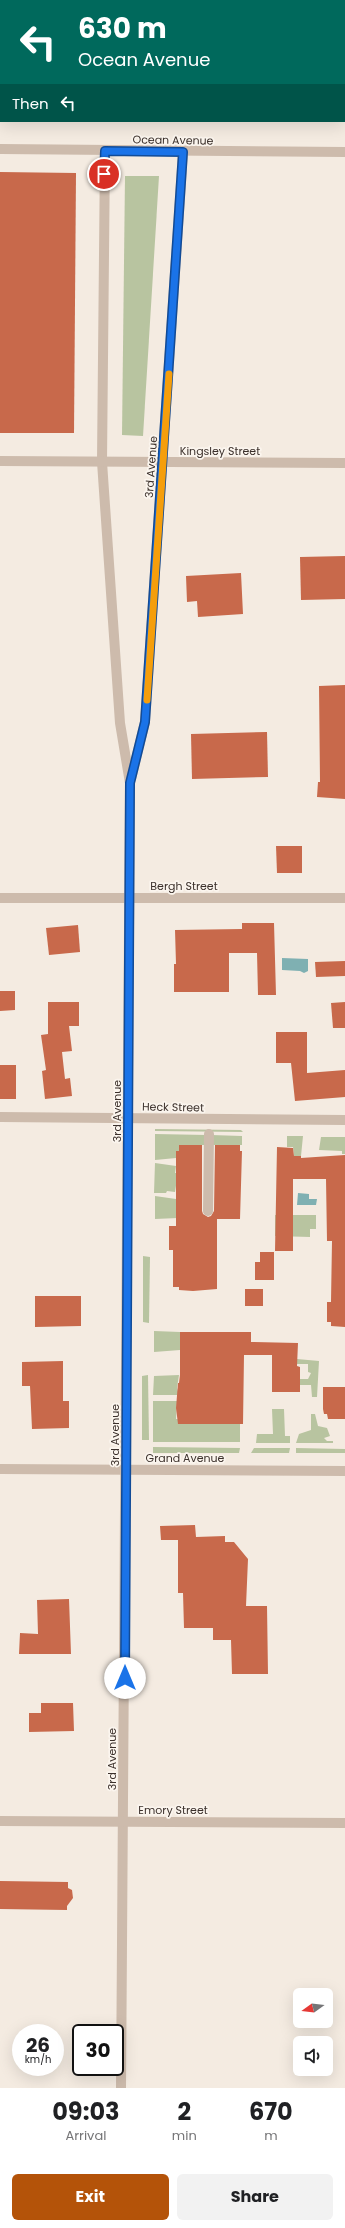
<!DOCTYPE html>
<html lang="en">
<head>
<meta charset="utf-8">
<style>
	body { margin:0; font-family:Poppins,sans-serif; background:#f2f2f2; color:#202124; height:100vh; display:flex; flex-direction:column; font-size:15px; white-space:nowrap }
	* { box-sizing:border-box; margin:0 }
	p { font-size:13px; color:#757577 }
	.icon { flex:none; width:22px; height:22px; fill:none; stroke:currentColor; stroke-width:2; stroke-linecap:round; stroke-linejoin:round }
	.map { position:relative; height:2088px; overflow:hidden }
	.drawer { display:flex; flex-direction:column; background:#fff; flex:1 }
	.drawer>* { flex:none }
	.hud { position:absolute; left:0px; top:0px; width:345px; height:122px; box-shadow:0 4px 16px #0002; background:#00695c; color:#fff; overflow:hidden }
	.needle { width:26px; rotate:255deg }
	.controls { position:absolute; left:293px; top:1988px; display:grid; gap:8px }
	.controls a { display:grid; place-items:center; width:40px; height:40px; border-radius:6px; background:#fff; box-shadow:0 4px 16px #0002; font-size:20px }
	.speed { position:absolute; left:12px; top:2024px; display:flex; gap:8px; font-size:20px; font-weight:700; text-align:center }
	.speed>* { display:grid; place-content:center; width:52px; height:52px; border-radius:50%; background:#fff; box-shadow:0 4px 16px #0002; line-height:1 }
	.speed small { font-size:10px; font-weight:400 }
	.speed .limit { border:2px solid #111; border-radius:6px; background:#fff; color:#111 }
	.pin { position:absolute; display:grid; place-items:center; width:34px; height:34px; color:#fff; margin:-17px; border:2px solid #fff; border-radius:50%; box-shadow:0 1px 4px #0007 }
	.me { position:absolute; width:44px; margin:-22px; rotate:0deg; stroke-linejoin:round; filter:drop-shadow(0 0 3px #0008) }
	.turn { display:flex; align-items:center; gap:14px; height:84px; padding:0 12px; font-size:18px }
	.turn .icon { width:52px; height:52px; stroke-width:2.5 }
	.turn b { display:block; font-size:28px; line-height:34px }
	.then { display:flex; align-items:center; height:38px; padding:0 12px; background:#0003; gap:8px; font-size:15px }
	.eta { display:flex; justify-content:space-evenly; align-items:center; height:68px; text-align:center }
	.eta b { font-size:24px; font-weight:700; line-height:28px }
	.action { display:flex; gap:8px; margin-top:auto; padding:8px 12px }
	.action a { flex:1; height:46px; border-radius:6px; background:#b45309; color:#fff; font-size:16px; font-weight:700; line-height:46px; text-align:center }
	.action a+a { background:#f2f2f2; color:#202124 }
	.map>svg:first-child { display:block }
</style>
</head>
<body>
<div class="map">
<svg width="345" height="2088" viewBox="0 0 345 2088">
	<rect width="100%" height="100%" fill="#f4ebe1"/>
	<g fill="#b8c4a0">
		<path d="M125,176H159L143,436L122,435Z"/>
		<path d="M155,1129L241,1130L243,1132L155,1131Z"/>
		<path d="M155,1134L207,1135V1145H180L179,1151H176V1158L155,1160Z"/>
		<path d="M211,1135L242,1136V1145H211Z"/>
		<path d="M287,1136H303L301,1156H294L293,1147H287Z"/>
		<path d="M321,1137H345V1154H342V1151L319,1150Z"/>
		<path d="M155,1163L176,1166L175,1173H178L175,1192L167,1191L166,1193H154Z"/>
		<path d="M155,1196L176,1199V1205L178,1206V1218L155,1219Z"/>
		<path d="M275,1215H316V1229H310V1237L275,1236Z"/>
		<path d="M143,1256L150,1257L149,1323L143,1322Z"/>
		<path d="M154,1331L180,1332V1350L154,1352Z"/>
		<path d="M297,1359L319,1361L317,1397H312L311,1385H300V1379H308L311,1373L308,1372V1364H297Z"/>
		<path d="M148,1375L149,1440H142V1376Z"/>
		<path d="M179,1375L177,1388L179,1395H153L154,1376Z"/>
		<path d="M153,1401H177L176,1419L240,1424V1442H153Z"/>
		<path d="M272,1409H284L285,1436H290V1443H256L257,1434H273Z"/>
		<path d="M311,1414H315L318,1426L327,1428L330,1436L324,1438L327,1441H333V1443H296L299,1434L311,1430Z"/>
		<path d="M153,1447L240,1448L239,1453H153Z"/>
		<path d="M254,1448H290L289,1453H251Z"/>
		<path d="M296,1448L345,1449V1453H296Z"/>
	</g>
	<path fill="#ecdcc8" d="M0,0H345V41L344,1H1L0,37Z"/>
	<g fill="#7fb0b2">
		<path d="M282,958L308,959V971L304,973L300,971L282,970Z"/>
		<path d="M298,1193L309,1194V1199H317L316,1205H297Z"/>
	</g>
	<g fill="#c8694b">
		<path d="M0,172L76,173L74,433H0Z"/>
		<path d="M345,556V599L301,600L300,557Z"/>
		<path d="M241,573L243,614L198,617L197,601L187,602L186,576Z"/>
		<path d="M345,685V799L317,797L318,782H320L319,686Z"/>
		<path d="M267,732L268,777L192,779L191,734Z"/>
		<path d="M276,846H302V873H277Z"/>
		<path d="M242,923H274L276,995H258L257,953H229V992H174V964H176L175,930L242,929Z"/>
		<path d="M78,925L80,952L49,955L46,928Z"/>
		<path d="M345,961V976L316,977L315,962Z"/>
		<path d="M0,991H15V1010L0,1011Z"/>
		<path d="M48,1002H79V1026H69L72,1051L62,1052L65,1079L70,1078L72,1096L45,1099L42,1071L46,1070L41,1035L48,1034Z"/>
		<path d="M345,1002V1028H333L331,1003Z"/>
		<path d="M276,1032H307V1073L345,1070V1097L295,1101L291,1063H276Z"/>
		<rect x="0" y="1065" width="16" height="34"/>
		<path d="M179,1145H202V1211L203,1214L208,1217L211,1216L214,1211L215,1145H240V1151H242L240,1219H217V1289L193,1291L179,1290V1287H173V1250H169V1226H176V1151H179Z"/>
		<path d="M277,1147L293,1148L294,1156H301V1158L345,1155V1327L331,1326V1322H327V1302H331L332,1241H327L326,1179H293V1251H275Z"/>
		<path d="M260,1252H274V1280H255V1262H260Z"/>
		<rect x="245" y="1289" width="18" height="17"/>
		<path d="M35,1296H81V1326L35,1327Z"/>
		<path d="M180,1332H251V1342L298,1343L297,1366L300,1367V1392H272V1355H244L243,1424H178L176,1408L178,1383H179L180,1375Z"/>
		<path d="M63,1361V1401H69V1428L32,1429L30,1386H22V1362Z"/>
		<path d="M323,1387H345V1419H328L327,1414H324L323,1409Z"/>
		<path d="M195,1525L196,1537L225,1536V1542H234L248,1559L246,1606H267L268,1674H232L231,1640H213V1628H184L183,1593H178V1540H161L160,1526Z"/>
		<path d="M69,1599L71,1654H19L20,1633L38,1634L37,1600Z"/>
		<path d="M41,1703H73L74,1731L29,1732V1713H41Z"/>
		<path d="M0,1881L68,1882V1888L72,1890L73,1898L67,1906V1910L0,1909Z"/>
	</g>
	<g fill="none" stroke-linecap="round" stroke-linejoin="round">
		<g stroke="#cdbbac" stroke-width="10">
			<path d="M0,16H1"/>
			<path d="M344,21H345"/>
			<path d="M0,149L345,152"/>
			<path d="M105,151L102,462L120,723L130,783L121,2088"/>
			<path d="M0,461L345,463"/>
			<path d="M131,779L145,722L183,152"/>
			<path d="M0,898H345"/>
			<path d="M0,1117L345,1120"/>
			<path d="M208,1211L209,1134"/>
			<path d="M0,1469L345,1471"/>
			<path d="M0,1821L345,1823"/>
		</g>
	</g>
	<g fill="none" stroke-linecap="round" stroke-linejoin="round">
		<defs>
			<path id="route" d="M104,174L105,151L183,152L145,722L130,783L125,1678"/>
		</defs>
		<use href="#route" stroke="#114b97" stroke-width="10"/>
		<use href="#route" stroke="#1a73e8" stroke-width="7"/>
		<path stroke="#f59e0b" stroke-width="7" d="M147,700L169,374"/>
	</g>
	<g text-anchor="middle" dominant-baseline="central" stroke-width="3.5" stroke-linejoin="round" paint-order="stroke">
		<g font-size="11" fill="#3b302b" stroke="#fbf5ee">
			<text transform="translate(173 140) rotate(1)">Ocean Avenue</text>
			<text x="220" y="451">Kingsley Street</text>
			<text transform="translate(151 467) rotate(-86)">3rd Avenue</text>
			<text x="184" y="886">Bergh Street</text>
			<text transform="translate(173 1107) rotate(1)">Heck Street</text>
			<text transform="translate(117 1111) rotate(-90)">3rd Avenue</text>
			<text transform="translate(115 1435) rotate(-90)">3rd Avenue</text>
			<text x="185" y="1458">Grand Avenue</text>
			<text transform="translate(112 1759) rotate(-90)">3rd Avenue</text>
			<text x="173" y="1810">Emory Street</text>
		</g>
	</g>
</svg>
<div class="controls">
<a><svg class="needle" viewBox="-14 -14 28 28"><path d="M0-13l5 13h-10z" fill="#e53935"/><path d="M0 13l5-13h-10z" fill="#757577"/></svg></a>
<a><svg class="icon" aria-label="sound" viewBox="0 0 24 24"><path d="M4 9h4l5-4v14l-5-4H4zM17 9q2 3 0 6"/></svg></a>
</div>
<div class="speed"><div>26<small>km/h</small></div><div class="limit">30</div></div>
<div class="pin" style="left:104px;top:174px;background:#d93025"><svg class="icon" aria-label="arrive" viewBox="0 0 24 24"><path d="M6 21V4h12l-3 4 3 4H6"/></svg></div>
<svg class="me" style="left:125px;top:1678px" viewBox="-20 -20 40 40"><circle r="19" fill="#fff"/><path d="M0-13L10 11 0 6-10 11z" fill="#1a73e8"/></svg>
<div class="hud">
<div class="turn"><svg class="icon" aria-label="left" viewBox="0 0 24 24"><path d="M17 20v-9H6M10 6l-5 5 5 5"/></svg><div><b>630 m</b>Ocean Avenue</div></div>
<div class="then">Then<svg class="icon" aria-label="left" viewBox="0 0 24 24"><path d="M17 20v-9H6M10 6l-5 5 5 5"/></svg></div>
</div>
</div>
<section class="drawer">
<div class="eta">
<div><b>09:03</b><p>Arrival</p></div>
<div><b>2</b><p>min</p></div>
<div><b>670</b><p>m</p></div>
</div>
<div class="action"><a>Exit</a><a>Share</a></div>
</section>
</body>
</html>
